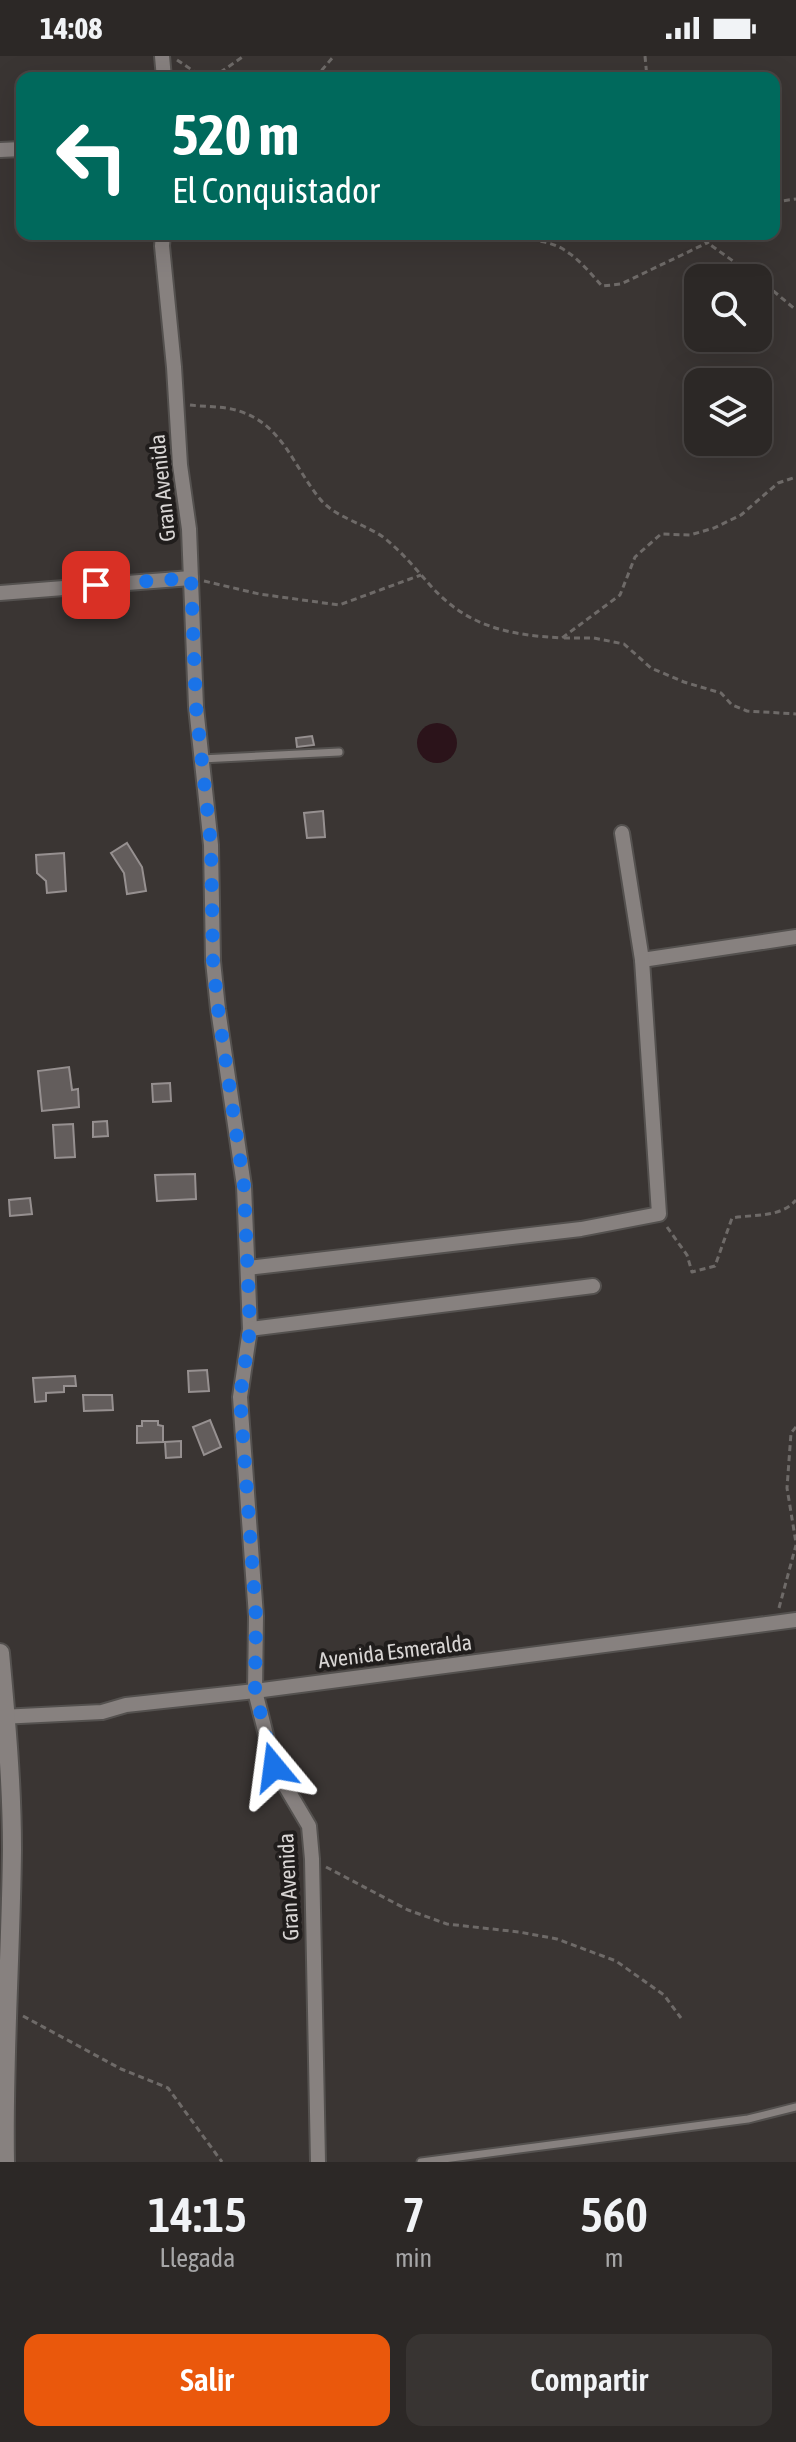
<!DOCTYPE html>
<html lang="es">
<head>
<meta charset="utf-8">
<style>
	body { margin:0; font-family:"Asap Condensed",sans-serif; background:#383432; color:#f1f3f6; height:100vh; display:flex; flex-direction:column; font-size:30px; white-space:nowrap }
	* { box-sizing:border-box; margin:0 }
	p { font-size:26px; color:#a6a6a7 }
	.icon { flex:none; width:44px; height:44px; fill:none; stroke:currentColor; stroke-width:2; stroke-linecap:round; stroke-linejoin:round }
	.map { position:relative; height:2106px; overflow:hidden }
	.side { display:flex; flex-direction:column; background:#2c2826; flex:1 }
	.side>* { flex:none }
	.hud { position:absolute; left:16px; top:16px; width:764px; height:168px; border-radius:16px; box-shadow:0 8px 32px #0002,0 0 0 2px #484443; background:#00695c; color:#fff; overflow:hidden }
	.buttons { position:absolute; left:684px; top:208px; display:grid; gap:16px }
	.buttons a { display:grid; place-items:center; width:88px; height:88px; border-radius:16px; background:#2c2826; box-shadow:0 8px 32px #0002,0 0 0 2px #484443; font-size:40px }
	.pin { position:absolute; display:grid; place-items:center; width:68px; height:68px; color:#fff; margin:-34px; border-radius:16px; box-shadow:0 4px 12px #0006 }
	.me { position:absolute; width:88px; margin:-44px; rotate:344deg; stroke-linejoin:round; filter:drop-shadow(0 0 6px #0008) }
	.turn { display:flex; align-items:center; gap:28px; height:168px; padding:0 24px; font-size:36px }
	.turn .icon { width:104px; height:104px; stroke-width:2.5 }
	.turn b { display:block; font-size:56px; line-height:68px }
	.eta { display:flex; justify-content:space-evenly; align-items:center; height:136px; text-align:center }
	.eta b { font-size:48px; font-weight:600; line-height:56px }
	.cta { display:flex; gap:16px; margin-top:auto; padding:16px 24px }
	.cta a { flex:1; height:92px; border-radius:16px; background:#ea580c; color:#fff; font-size:32px; font-weight:600; line-height:92px; text-align:center }
	.cta a+a { background:#383432; color:#f1f3f6 }
	.status { display:flex; justify-content:space-between; align-items:center; height:56px; padding:0 40px; background:#2c2826; direction:ltr }
	.status svg { height:22px; fill:currentColor }
	.map>svg:first-child { display:block }
</style>
</head>
<body>
<div class="status"><b>14:08</b><svg viewBox="0 0 49 12"><path d="M0 12V9h3v3zM5 12V6h3v6zM10 12V3h3v9zM15 12V0h3v12zM26 1h20v11H26zM47 4h2v5h-2z"/></svg></div>
<div class="map">
<svg width="796" height="2106" viewBox="0 0 796 2106">
	<rect width="100%" height="100%" fill="#3a3533"/>
	<circle fill="#2b131a" cx="437" cy="687" r="20"/>
	<g fill="#635d5c" stroke="#969090" stroke-width="2">
		<path d="M312,680L314,689L297,691L296,682Z"/>
		<path d="M323,755L325,781L307,782L304,757Z"/>
		<path d="M127,787L142,811L146,835L127,838L124,817L111,797Z"/>
		<path d="M64,797L66,835L47,837L46,825L37,817L36,799Z"/>
		<path d="M69,1011L72,1034L78,1033L79,1051L42,1055L38,1015Z"/>
		<path d="M170,1027L171,1045L153,1046L152,1028Z"/>
		<path d="M107,1065L108,1080L93,1081V1066Z"/>
		<path d="M73,1068L75,1101L55,1102L53,1069Z"/>
		<path d="M195,1118L196,1143L157,1145L155,1119Z"/>
		<path d="M30,1142L32,1158L10,1160L9,1144Z"/>
		<path d="M207,1314L209,1335L189,1336L188,1315Z"/>
		<path d="M75,1320L76,1330H64V1336L46,1337V1345L35,1346L33,1322Z"/>
		<path d="M83,1339H112L113,1354L84,1355Z"/>
		<path d="M210,1364L221,1391L204,1399L193,1371Z"/>
		<path d="M142,1365H158V1369L163,1370V1386L137,1387V1370H142Z"/>
		<path d="M181,1385V1401L166,1402L165,1386Z"/>
	</g>
	<g fill="none" stroke-linecap="round" stroke-linejoin="round">
		<defs>
			<g id="service">
				<path d="M201,703L339,696"/>
				<path d="M421,2106L748,2063L796,2051"/>
			</g>
			<g id="minor">
				<path d="M162,0L164,22"/>
				<path d="M0,94L22,93"/>
				<path d="M163,178L162,190L174,311L180,409L189,473L196,651L211,789L213,905L218,953L244,1130L250,1273L240,1341L256,1560L255,1635L274,1711L309,1770L312,1803L318,2106"/>
				<path d="M0,537L191,522"/>
				<path d="M642,904L796,881"/>
				<path d="M248,1212L581,1173L659,1158L642,904L622,777"/>
				<path d="M250,1273L593,1230"/>
				<path d="M0,1661L102,1656L126,1649L255,1635L796,1564"/>
			</g>
			<path id="tertiary" d="M0,1597C6,1662 12,1728 12,1793C11,1897 3,2002 5,2106"/>
		</defs>
		<use href="#service" stroke="#54514f" stroke-width="11"/>
		<use href="#minor" stroke="#54514f" stroke-width="18"/>
		<use href="#tertiary" stroke="#54514f" stroke-width="22"/>
		<g stroke="#6e6a68" stroke-width="3" stroke-dasharray="6 4" stroke-linecap="butt">
			<path d="M645,0L647,22"/>
			<path d="M177,4L204,22"/>
			<path d="M212,22L244,0"/>
			<path d="M315,22L334,0"/>
			<path d="M774,146L796,143"/>
			<path d="M481,178C507,185 543,179 566,195C580,204 591,218 602,230L621,228L709,186"/>
			<path d="M695,178L757,222"/>
			<path d="M758,222L796,254"/>
			<path d="M190,349C205,351 224,350 239,355C283,369 293,410 320,443C336,462 363,467 383,481C401,495 415,512 430,529C467,571 509,579 562,582L620,539L635,501L661,478L690,479L714,472L741,459L778,427L796,421"/>
			<path d="M204,525L259,538L339,549L421,519"/>
			<path d="M564,582H594L624,588L651,612L684,626L721,637L732,649L747,655L796,658"/>
			<path d="M667,1171L687,1199L692,1216L715,1210L732,1162C754,1158 781,1162 796,1144"/>
			<path d="M796,1371L791,1377L787,1432L796,1487"/>
			<path d="M779,1552L796,1489"/>
			<path d="M326,1811L408,1854L447,1868L519,1876L557,1883L616,1905L664,1939L681,1962"/>
			<path d="M23,1960L121,2013L168,2032L222,2106"/>
		</g>
		<use href="#service" stroke="#87817f" stroke-width="7"/>
		<use href="#minor" stroke="#87817f" stroke-width="14"/>
		<use href="#tertiary" stroke="#87817f" stroke-width="18"/>
	</g>
	<g fill="none" stroke-linecap="round" stroke-linejoin="round">
		<path stroke="#1a73e8" stroke-width="14" stroke-dasharray="0 25.2" d="M96,529L191,522L196,651L211,789L213,905L218,953L244,1130L250,1273L240,1341L256,1560L255,1635L274,1711"/>
	</g>
	<g text-anchor="middle" dominant-baseline="central" stroke-width="8" stroke-linejoin="round" paint-order="stroke">
		<g font-size="22" fill="#d8d5d4" stroke="#201d1c">
			<text transform="translate(162 432) rotate(-96)">Gran Avenida</text>
			<text transform="translate(395 1595) rotate(-7)">Avenida Esmeralda</text>
			<text transform="translate(288 1831) rotate(-93)">Gran Avenida</text>
		</g>
	</g>
</svg>
<div class="buttons">
<a><svg class="icon" aria-label="search" viewBox="0 0 24 24"><circle cx="10" cy="10" r="6"/><path d="M15 15l6 6"/></svg></a>
<a><svg class="icon" aria-label="layers" viewBox="0 0 24 24"><path d="M12 4l9 5-9 5-9-5zM3 14l9 5 9-5"/></svg></a>
</div>
<div class="pin" style="left:96px;top:529px;background:#d93025"><svg class="icon" aria-label="arrive" viewBox="0 0 24 24"><path d="M6 21V4h12l-3 4 3 4H6"/></svg></div>
<svg class="me" style="left:274px;top:1711px" viewBox="-20 -20 40 40"><path d="M0-17L14 15 0 8-14 15z" fill="#1a73e8" stroke="#fff" stroke-width="4"/></svg>
<div class="hud">
<div class="turn"><svg class="icon" aria-label="left" viewBox="0 0 24 24"><path d="M17 20v-9H6M10 6l-5 5 5 5"/></svg><div><b>520 m</b>El Conquistador</div></div>
</div>
</div>
<section class="side">
<div class="eta">
<div><b>14:15</b><p>Llegada</p></div>
<div><b>7</b><p>min</p></div>
<div><b>560</b><p>m</p></div>
</div>
<div class="cta"><a>Salir</a><a>Compartir</a></div>
</section>
</body>
</html>
